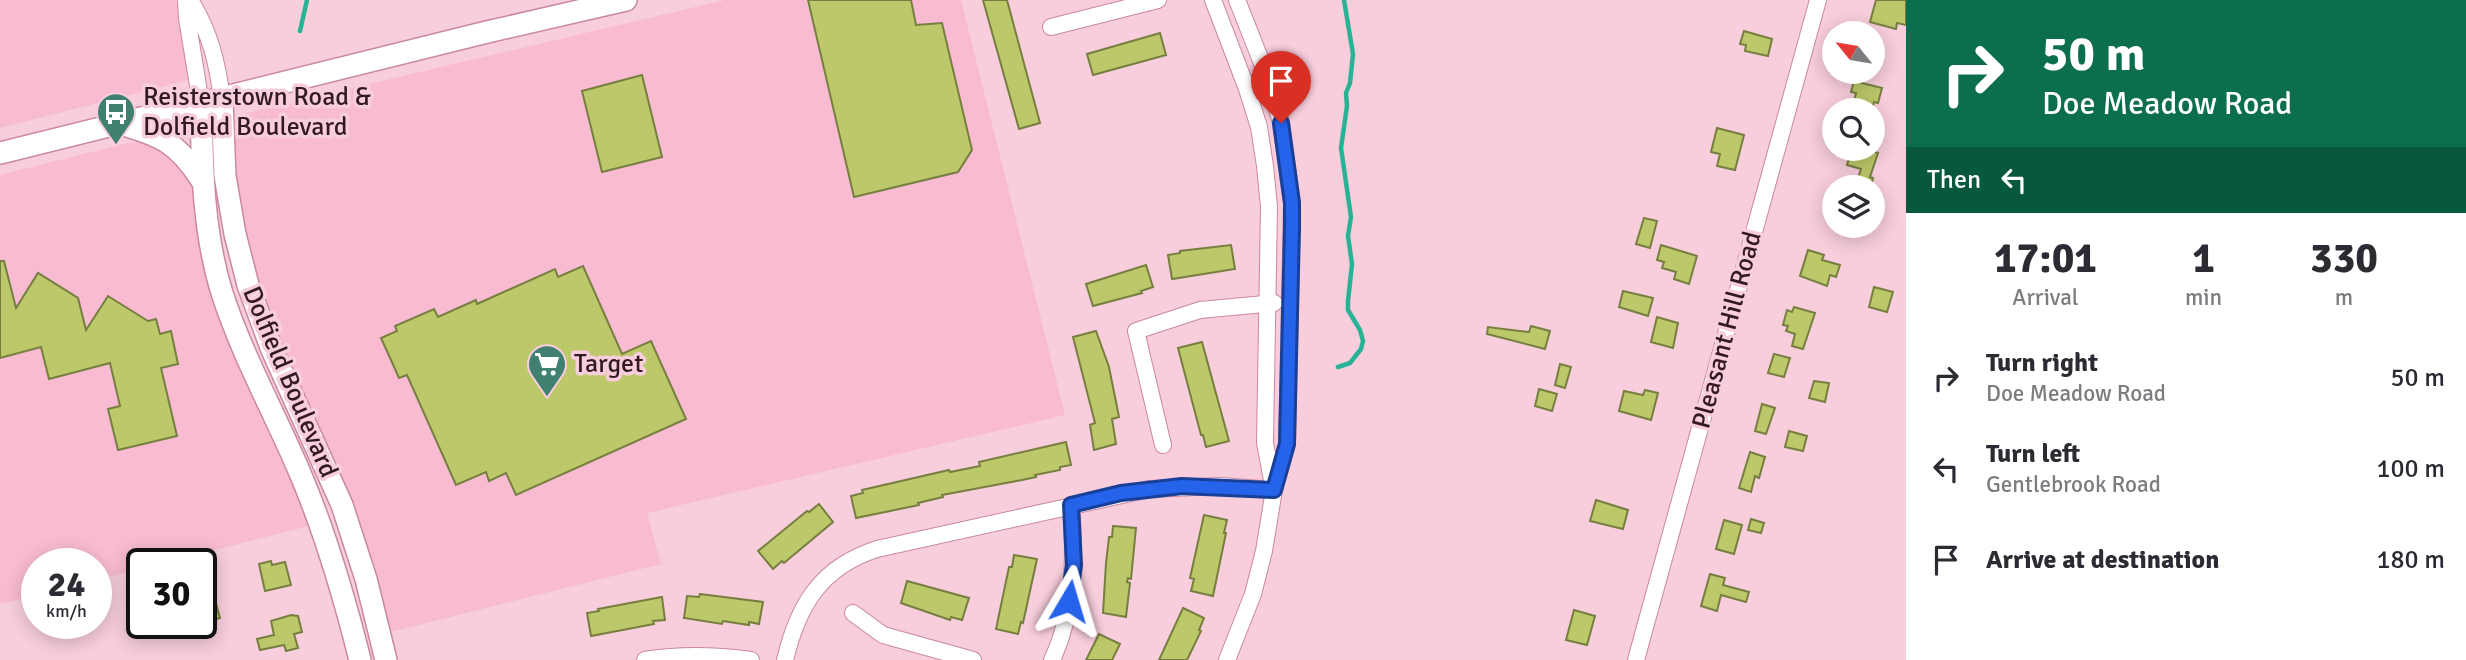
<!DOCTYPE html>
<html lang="en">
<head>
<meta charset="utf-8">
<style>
	body { margin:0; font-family:Signika,sans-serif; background:#f2f2f3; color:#2b2b33; height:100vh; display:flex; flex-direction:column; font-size:26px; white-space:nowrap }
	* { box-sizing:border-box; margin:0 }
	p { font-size:23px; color:#7c7c81 }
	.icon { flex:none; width:38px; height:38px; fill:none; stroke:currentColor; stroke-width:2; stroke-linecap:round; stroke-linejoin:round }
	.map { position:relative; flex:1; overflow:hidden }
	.panel { display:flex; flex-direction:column; background:#fff; width:560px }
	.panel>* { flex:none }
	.top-card { background:#0b6e4f; color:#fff; overflow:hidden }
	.needle { width:46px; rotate:300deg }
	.tools { position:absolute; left:1822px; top:21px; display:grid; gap:14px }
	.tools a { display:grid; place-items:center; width:63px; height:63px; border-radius:50%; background:#fff; box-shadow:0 4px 18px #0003; font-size:35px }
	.speed { position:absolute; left:21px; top:548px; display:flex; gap:14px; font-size:35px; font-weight:700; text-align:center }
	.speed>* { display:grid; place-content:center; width:91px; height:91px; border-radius:50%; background:#fff; box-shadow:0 4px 18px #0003; line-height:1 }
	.speed small { font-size:18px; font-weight:400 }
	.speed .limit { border:4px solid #111; border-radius:10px; background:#fff; color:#111 }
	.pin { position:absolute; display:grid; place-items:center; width:60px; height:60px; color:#fff; margin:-72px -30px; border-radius:50% 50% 50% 0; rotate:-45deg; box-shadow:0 0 7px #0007 }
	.pin .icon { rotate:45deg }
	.me { position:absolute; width:77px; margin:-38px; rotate:7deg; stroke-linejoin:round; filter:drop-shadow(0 0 5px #0008) }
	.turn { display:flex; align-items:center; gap:24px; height:147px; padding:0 21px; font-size:32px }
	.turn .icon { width:91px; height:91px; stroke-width:2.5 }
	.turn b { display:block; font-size:49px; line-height:60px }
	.then { display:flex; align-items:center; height:66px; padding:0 21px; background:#0003; gap:14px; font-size:26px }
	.eta { display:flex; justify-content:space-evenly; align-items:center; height:119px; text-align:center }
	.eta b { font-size:42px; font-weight:700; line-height:49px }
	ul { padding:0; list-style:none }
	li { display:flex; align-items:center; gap:21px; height:91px; padding:0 21px }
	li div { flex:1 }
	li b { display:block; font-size:26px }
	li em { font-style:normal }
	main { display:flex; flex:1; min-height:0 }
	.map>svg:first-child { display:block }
</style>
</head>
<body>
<main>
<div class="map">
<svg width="1906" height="660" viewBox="0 0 1906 660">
	<rect width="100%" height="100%" fill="#f8cddc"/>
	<g fill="#f9bbd2">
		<path d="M0,0H176L196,78L0,128Z"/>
		<path d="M725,0H961L1065,415L647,513L661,564L387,633L266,315L247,252L235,178L233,134L237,124L246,113Z"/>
		<path d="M143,142L153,143L187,167L313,525L164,563L142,564V569L96,580V564H37V595L0,604V175L128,143Z"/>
	</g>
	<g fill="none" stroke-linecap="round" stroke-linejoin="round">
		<g stroke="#28b397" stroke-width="4.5">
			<path d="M300,31L307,0"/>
			<path d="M1338,367L1350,363L1361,349L1363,341L1360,330L1348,310V301L1352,264L1348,236L1351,217L1341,148L1347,106L1346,93L1350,83L1353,54L1344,0"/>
		</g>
	</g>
	<g fill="#bcc869" stroke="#777f40" stroke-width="2">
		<path d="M808,0H911L916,25L942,23L972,150L958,172L854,197Z"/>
		<path d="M983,0H1007L1040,123L1019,129Z"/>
		<path d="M1876,0H1906V25L1897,23L1896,29L1870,22Z"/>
		<path d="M1744,31L1772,39L1768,56L1745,51L1746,45L1740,44Z"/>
		<path d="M1160,33L1166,55L1093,75L1087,54Z"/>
		<path d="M642,75L662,157L602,172L582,91Z"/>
		<path d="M1854,81L1882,88L1878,103L1874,102L1872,110L1853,106L1856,93L1851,92Z"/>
		<path d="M1717,128L1744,135L1735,170L1717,166L1720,154L1711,152Z"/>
		<path d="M1852,149H1871V151L1878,153L1870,177L1873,178L1871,187H1855L1861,169L1847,165Z"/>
		<path d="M1644,218L1657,221L1650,248L1636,244Z"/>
		<path d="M1231,245L1235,269L1172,279L1168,255L1180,253V251Z"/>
		<path d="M1661,245L1697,256L1689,284L1674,279L1676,272L1662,268L1664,262L1657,260Z"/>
		<path d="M1808,250L1824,255L1822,260L1840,265L1836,277L1830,275L1827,286L1800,276Z"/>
		<path d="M0,261H4L16,308L38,273L78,298L86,330L108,296L148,321L156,319L160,334L171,331L178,364L161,368L177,436L118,450L108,409L120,406L110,363L49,379L41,347L0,358Z"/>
		<path d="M1146,265L1153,287L1141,291L1142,293L1093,306L1086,284Z"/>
		<path d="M583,266L622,354L651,341L686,419L516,495L506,473L489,481L486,472L456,485L407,375L399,378L381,338L397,331L395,326L434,309L438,317L476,300L477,304L555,269L558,277Z"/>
		<path d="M1874,287L1893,292L1887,312L1869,307Z"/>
		<path d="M1623,291L1653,298L1648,316L1619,307Z"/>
		<path d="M1794,307L1815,313L1803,349L1792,346L1795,334L1786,331L1788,326L1783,325L1787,310L1792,312Z"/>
		<path d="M1657,317L1678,323L1673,348L1651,342Z"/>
		<path d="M1531,326L1550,331L1545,349L1487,334L1488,327L1529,332Z"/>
		<path d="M1096,331L1109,367L1119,417L1112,419L1116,444L1094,450L1090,425L1095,423L1073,337Z"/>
		<path d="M1202,342L1229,441L1206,447L1203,435H1201L1178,348Z"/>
		<path d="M1774,354L1790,358L1784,377L1768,373Z"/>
		<path d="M1560,364L1571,367L1565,388L1555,385Z"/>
		<path d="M1814,381L1829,383L1825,402L1809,398Z"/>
		<path d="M1539,389L1557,394L1552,411L1535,406Z"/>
		<path d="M1645,390L1658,393L1651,420L1619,411L1624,391L1643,395Z"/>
		<path d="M1762,404L1775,408L1766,434L1755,431Z"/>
		<path d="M1789,431L1807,436L1803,451L1785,447Z"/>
		<path d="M1066,442L1071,465L1060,467V470L1035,475L1036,477L1022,480L942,495L943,497L918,503L919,505L856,518L851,496L863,493L862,490L949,470L950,472L980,466L979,462Z"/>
		<path d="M1750,452L1765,457L1759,478L1755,476L1751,492L1739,488Z"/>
		<path d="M1596,500L1628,510L1623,529L1590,521Z"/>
		<path d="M819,504L833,522L784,563L782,561L773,569L758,551L807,511L809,512Z"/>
		<path d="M1204,515L1227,520L1224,533H1226L1213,596L1191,591L1194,579L1190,578Z"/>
		<path d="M1751,519L1764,523L1761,533L1748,530Z"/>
		<path d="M1724,520L1742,525L1734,554L1716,549Z"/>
		<path d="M1113,526L1136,528L1131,579L1128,578L1127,582L1130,583L1126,617L1103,613L1106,563L1109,537H1112Z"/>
		<path d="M1014,555L1037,559L1023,623L1021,622L1018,634L996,629L1009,567H1012Z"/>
		<path d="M271,561L272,565L285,562L291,585L265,591L259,564Z"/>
		<path d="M1710,574L1725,578L1723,585L1749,592L1746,602L1721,595L1717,611L1701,606Z"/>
		<path d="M907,581L969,598L962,620L951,617L950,620L901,603Z"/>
		<path d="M700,594L763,602L759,624L749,622V625L723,621L722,624L684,618L687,596L699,597Z"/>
		<path d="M214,596L220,618L201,623V599Z"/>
		<path d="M662,597L665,620L653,621L654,624L591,636L587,613L599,611L598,609Z"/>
		<path d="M1183,608L1204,618L1199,630L1201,631L1187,660H1159Z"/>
		<path d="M1574,610L1595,616L1587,645L1566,640Z"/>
		<path d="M291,615L298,616L302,632L294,634L298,648L286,651L284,645L260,650L257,639L274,635L271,621Z"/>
		<path d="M1099,634L1120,644L1112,660H1086Z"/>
	</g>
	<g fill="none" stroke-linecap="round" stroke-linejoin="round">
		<defs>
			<g id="minor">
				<path d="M186,0L187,18L201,104"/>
				<path d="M190,0C210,32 217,61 222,99"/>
				<path d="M1213,0L1247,89L1259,127L1265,166L1269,207L1265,443L1273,485"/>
				<path d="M1051,27L1158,0"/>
				<path d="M1163,445L1136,331L1200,310L1274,303"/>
				<path d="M853,613L883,635L973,660"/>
				<path d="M645,660C681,654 715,655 751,660"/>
				<path d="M785,660C798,605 821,567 877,549L1149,489L1220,486L1274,490"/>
				<path d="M1052,660C1075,611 1075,557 1071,505"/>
				<path d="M1227,660L1253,594L1264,551L1274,490L1287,444L1292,203L1281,123L1269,81L1237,0"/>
				<path d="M1636,660L1818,0"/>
			</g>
			<g id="major">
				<path d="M222,99L225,176L235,234L248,285L272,350L342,505L366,579L386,660"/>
				<path d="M201,104C202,167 203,232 222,293C242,355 275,414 300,473C326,534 344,596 360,660"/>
				<path d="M120,124C162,136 178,143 202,181"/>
				<path d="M0,153L487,32L626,0"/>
			</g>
		</defs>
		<use href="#minor" stroke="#ca88a1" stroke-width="18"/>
		<use href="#major" stroke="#ca88a1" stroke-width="24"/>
		<use href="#minor" stroke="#fff" stroke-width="16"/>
		<use href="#major" stroke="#fff" stroke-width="21"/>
	</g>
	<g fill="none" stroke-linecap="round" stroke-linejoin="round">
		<defs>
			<path id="route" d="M1069,601L1074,565L1071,505L1121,493L1182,486L1274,490L1287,444L1292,228V203L1281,123"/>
		</defs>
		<use href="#route" stroke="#184099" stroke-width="18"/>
		<use href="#route" stroke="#2563eb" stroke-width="12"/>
	</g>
	<defs>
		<symbol id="bus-pin" viewBox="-11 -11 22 30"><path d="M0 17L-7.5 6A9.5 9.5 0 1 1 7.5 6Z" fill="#3f8070" stroke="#f8cddc"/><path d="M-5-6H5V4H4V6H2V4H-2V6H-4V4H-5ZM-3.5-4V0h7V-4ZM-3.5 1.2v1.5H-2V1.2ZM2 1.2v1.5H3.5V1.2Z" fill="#fff"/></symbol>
		<symbol id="supermarket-pin" viewBox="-11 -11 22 30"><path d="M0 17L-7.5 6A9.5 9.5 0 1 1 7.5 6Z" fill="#3f8070" stroke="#f8cddc"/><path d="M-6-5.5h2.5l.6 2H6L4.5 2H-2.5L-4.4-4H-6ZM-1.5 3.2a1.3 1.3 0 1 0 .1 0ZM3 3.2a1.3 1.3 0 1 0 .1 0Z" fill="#fff"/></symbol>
	</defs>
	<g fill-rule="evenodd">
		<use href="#bus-pin" x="94" y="90" width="44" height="60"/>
		<use href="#supermarket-pin" x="525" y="342" width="44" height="60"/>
	</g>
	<g text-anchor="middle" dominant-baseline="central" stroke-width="7" stroke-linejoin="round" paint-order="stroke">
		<g font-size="26" fill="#331924" stroke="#f8cddc" text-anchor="start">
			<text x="143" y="97">Reisterstown Road &amp;<tspan x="143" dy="30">Dolfield Boulevard</tspan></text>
			<text x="574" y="364">Target</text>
		</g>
		<g font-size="26" fill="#331924" stroke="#f8cddc">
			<text transform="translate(1727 330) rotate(-75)">Pleasant Hill Road</text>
			<text transform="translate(290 382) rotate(67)">Dolfield Boulevard</text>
		</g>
	</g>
</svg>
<div class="tools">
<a><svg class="needle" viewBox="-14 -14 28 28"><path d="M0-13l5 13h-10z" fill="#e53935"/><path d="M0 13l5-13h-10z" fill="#7c7c81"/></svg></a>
<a><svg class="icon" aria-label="search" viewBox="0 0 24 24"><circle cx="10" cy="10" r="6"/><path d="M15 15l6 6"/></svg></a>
<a><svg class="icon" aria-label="layers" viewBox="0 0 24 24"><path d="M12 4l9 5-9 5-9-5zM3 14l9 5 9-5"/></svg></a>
</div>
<div class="speed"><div>24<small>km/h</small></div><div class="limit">30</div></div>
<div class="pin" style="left:1281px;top:123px;background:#d93025"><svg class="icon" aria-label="arrive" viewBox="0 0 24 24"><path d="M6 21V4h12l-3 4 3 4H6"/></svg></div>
<svg class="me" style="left:1069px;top:601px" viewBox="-20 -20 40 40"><path d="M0-17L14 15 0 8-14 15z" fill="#2563eb" stroke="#fff" stroke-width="4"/></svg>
</div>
<section class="panel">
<div class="top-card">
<div class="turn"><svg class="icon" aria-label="right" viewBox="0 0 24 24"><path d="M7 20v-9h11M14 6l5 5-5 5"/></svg><div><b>50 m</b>Doe Meadow Road</div></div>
<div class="then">Then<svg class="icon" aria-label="left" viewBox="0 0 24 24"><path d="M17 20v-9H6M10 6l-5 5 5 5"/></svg></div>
</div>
<div class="eta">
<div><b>17:01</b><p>Arrival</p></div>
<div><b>1</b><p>min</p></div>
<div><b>330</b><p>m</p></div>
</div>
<ul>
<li><svg class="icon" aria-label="right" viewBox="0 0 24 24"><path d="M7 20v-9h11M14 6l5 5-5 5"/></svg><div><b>Turn right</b><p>Doe Meadow Road</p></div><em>50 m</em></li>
<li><svg class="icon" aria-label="left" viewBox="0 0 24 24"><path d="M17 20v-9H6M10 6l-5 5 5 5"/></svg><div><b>Turn left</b><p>Gentlebrook Road</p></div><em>100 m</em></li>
<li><svg class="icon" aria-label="arrive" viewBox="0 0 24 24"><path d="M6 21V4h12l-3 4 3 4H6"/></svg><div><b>Arrive at destination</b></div><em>180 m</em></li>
</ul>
</section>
</main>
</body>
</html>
